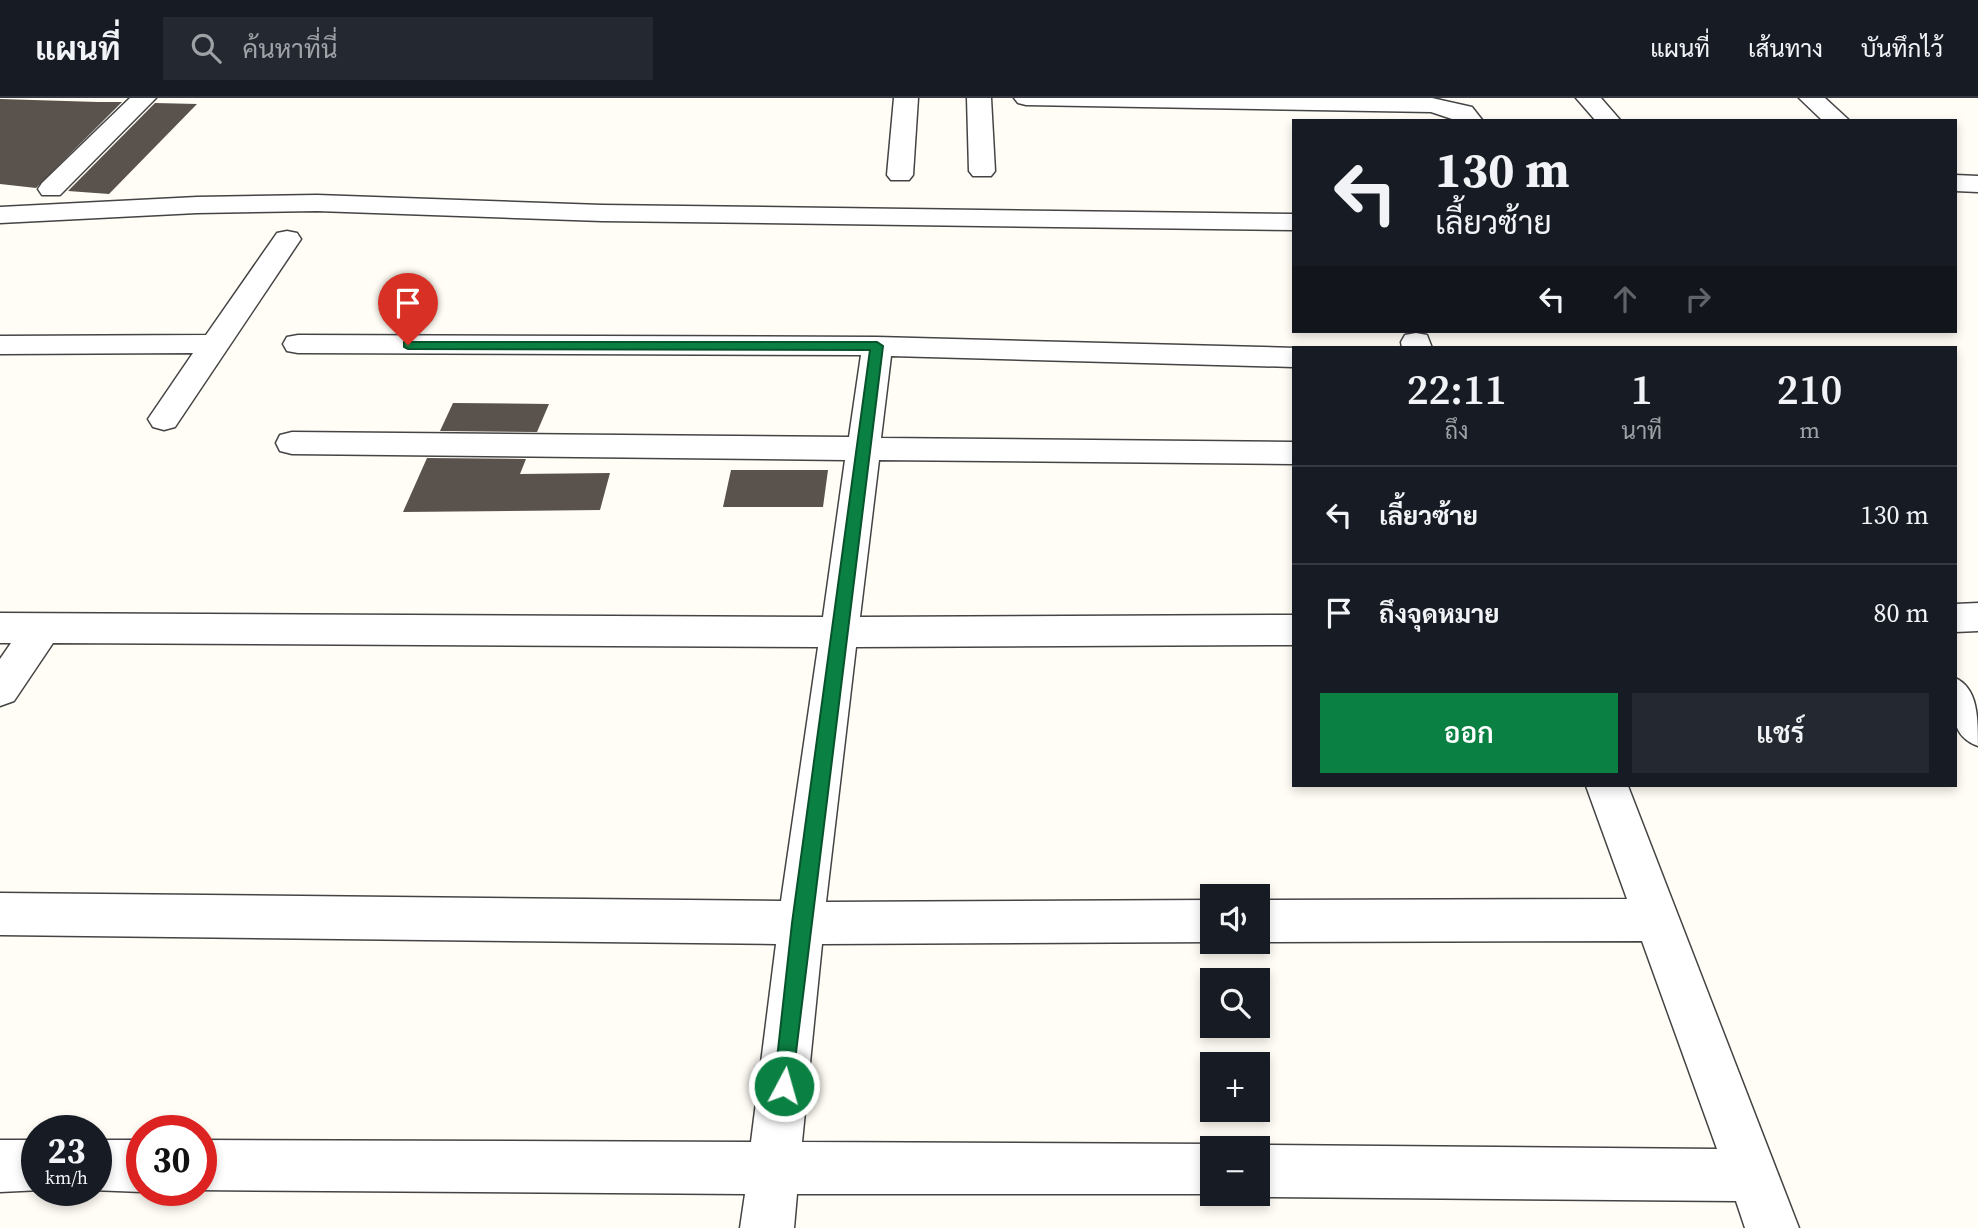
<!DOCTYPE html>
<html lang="th">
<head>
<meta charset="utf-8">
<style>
	body { margin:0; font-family:"Source Serif 4",Sarabun,serif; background:#242831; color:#f1f3f6; height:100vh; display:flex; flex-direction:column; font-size:26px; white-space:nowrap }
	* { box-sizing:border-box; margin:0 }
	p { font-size:23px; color:#9ea1a6 }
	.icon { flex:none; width:38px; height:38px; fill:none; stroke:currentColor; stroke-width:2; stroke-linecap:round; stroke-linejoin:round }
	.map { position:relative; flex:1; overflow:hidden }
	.drawer { position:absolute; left:1292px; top:248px; width:665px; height:441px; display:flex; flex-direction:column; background:#171b24; border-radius:0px; box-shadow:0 4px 10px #0003 }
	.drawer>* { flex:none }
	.guide { position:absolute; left:1292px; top:21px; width:665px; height:214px; border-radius:0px; box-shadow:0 4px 10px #0003; background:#171b24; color:#f1f3f6; overflow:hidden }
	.controls { position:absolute; left:1200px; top:786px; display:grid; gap:14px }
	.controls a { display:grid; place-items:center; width:70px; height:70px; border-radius:0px; background:#171b24; box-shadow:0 4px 10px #0003; font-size:35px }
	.speed { position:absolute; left:21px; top:1017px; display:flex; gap:14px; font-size:35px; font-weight:700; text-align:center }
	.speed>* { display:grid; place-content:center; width:91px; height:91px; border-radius:50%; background:#171b24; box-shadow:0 4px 10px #0003; line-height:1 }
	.speed small { font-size:18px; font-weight:400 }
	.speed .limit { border:10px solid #d22; background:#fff; color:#111 }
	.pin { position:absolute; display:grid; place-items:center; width:60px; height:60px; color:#fff; margin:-72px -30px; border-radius:50% 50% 50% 0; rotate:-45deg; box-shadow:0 0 7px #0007 }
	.pin .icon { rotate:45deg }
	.me { position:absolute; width:77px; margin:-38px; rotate:6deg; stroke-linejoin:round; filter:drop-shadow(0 0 5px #0008) }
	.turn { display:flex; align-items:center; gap:24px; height:147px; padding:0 28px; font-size:32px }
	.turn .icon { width:91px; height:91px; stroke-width:2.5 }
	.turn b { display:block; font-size:49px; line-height:60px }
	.lanes { display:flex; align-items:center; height:66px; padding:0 28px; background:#0003; justify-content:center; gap:35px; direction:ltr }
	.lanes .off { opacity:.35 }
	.eta { display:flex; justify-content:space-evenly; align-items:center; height:119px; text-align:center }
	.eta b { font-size:42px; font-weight:600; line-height:49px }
	.button { display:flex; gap:14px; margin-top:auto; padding:14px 28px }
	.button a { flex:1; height:80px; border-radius:0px; background:#0b8043; color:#fff; font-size:28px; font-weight:600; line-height:80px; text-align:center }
	.button a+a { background:#242831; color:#f1f3f6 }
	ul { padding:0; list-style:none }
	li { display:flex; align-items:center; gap:21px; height:98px; padding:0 28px; border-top:2px solid #363941 }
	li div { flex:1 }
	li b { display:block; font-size:26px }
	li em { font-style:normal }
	header { display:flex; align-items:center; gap:42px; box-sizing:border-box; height:98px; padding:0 35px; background:#171b24; border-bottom:2px solid #363941 }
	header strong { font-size:33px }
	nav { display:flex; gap:38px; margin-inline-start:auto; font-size:24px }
	.search { width:490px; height:63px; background:#242831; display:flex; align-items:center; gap:18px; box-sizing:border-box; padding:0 24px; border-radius:0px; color:#9ea1a6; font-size:26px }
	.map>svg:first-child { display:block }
</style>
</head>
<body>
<header>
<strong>แผนที่</strong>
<div class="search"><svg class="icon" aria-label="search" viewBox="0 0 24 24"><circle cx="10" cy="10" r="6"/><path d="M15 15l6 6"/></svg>ค้นหาที่นี่</div>
<nav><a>แผนที่</a><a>เส้นทาง</a><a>บันทึกไว้</a></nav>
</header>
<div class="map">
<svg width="1978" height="1130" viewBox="0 0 1978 1130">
	<rect width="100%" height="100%" fill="#fffdf5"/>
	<g fill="#5a524d">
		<path d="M0,1L98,4H122L36,90L0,86Z"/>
		<path d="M155,5L197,6L109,96L68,93Z"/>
		<path d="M453,305L549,306L537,334L440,333Z"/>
		<path d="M427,360L526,361L520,376L610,375L600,412L403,414Z"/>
		<path d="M731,372H828L823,409H723Z"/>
	</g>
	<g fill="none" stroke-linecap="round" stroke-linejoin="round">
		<defs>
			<g id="minor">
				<path d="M130,0H156L60,97H42L38,91L42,85Z"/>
				<path d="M894,0H918L913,77L909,82H891L887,77Z"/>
				<path d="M967,0H991L995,73L991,78H973L969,73Z"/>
				<path d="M1014,0H1432L1472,9L1483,23H1458L1431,14L1026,7L1018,5Z"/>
				<path d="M1576,0H1601L1621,23H1596Z"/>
				<path d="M1799,0H1825L1850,23H1823Z"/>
				<path d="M1955,77L1978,78V94L1955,93Z"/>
				<path d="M317,97L602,107L1293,116V132L602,123L317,113L197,115L0,125V109L197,99Z"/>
				<path d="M287,133L297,135L301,141L175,329L164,332L153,329L148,321L193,255L0,256V238L206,237L277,135Z"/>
				<path d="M1416,235L1427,237L1432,250H1402L1401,244L1405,237Z"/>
				<path d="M298,237L877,239L1296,250H1293V269L891,258L881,340L1293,344V366L879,362L860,519L1293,517V547L856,549L826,804L1213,802L1215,844L822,846L802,1044L1213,1046L1222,1050H1213V1096H1219H797L794,1130H740L745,1096L196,1092H201V1042L751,1044L776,846L0,837V795L781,803L818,549L53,545L14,603L0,608V561L11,545H0V515L823,519L845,362L292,356L280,353L276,345L280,337L292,334L849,339L861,257L298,255L287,253L283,246L287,239Z"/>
				<path d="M1978,505V533L1955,534V506Z"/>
				<path d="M1955,580C1978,590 1978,620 1978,648C1947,637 1954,608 1955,580Z"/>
				<path d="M1586,688H1628L1799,1130H1745L1736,1103L1258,1099L1250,1096H1258V1050H1251L1258,1047L1717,1051L1642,843L1258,844H1256L1258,802L1627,801Z"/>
				<path d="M0,1042H37V1092H42L0,1094Z"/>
				<path d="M96,1042H142V1092H147L142,1094L91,1092H96Z"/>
			</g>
		</defs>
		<use href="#minor" stroke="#444" stroke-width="3"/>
		<use href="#minor" fill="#fff" fill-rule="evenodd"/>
	</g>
	<path fill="#0b8043" stroke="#07532c" stroke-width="2" d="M404,244H877L883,248L791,995L784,998L777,995L774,988L792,825L870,252L408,251L404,249Z"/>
</svg>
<div class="controls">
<a><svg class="icon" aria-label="sound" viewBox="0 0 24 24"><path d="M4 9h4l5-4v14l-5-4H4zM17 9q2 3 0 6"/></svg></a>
<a><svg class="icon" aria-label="search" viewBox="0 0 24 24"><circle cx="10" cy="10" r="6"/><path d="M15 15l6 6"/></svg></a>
<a>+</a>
<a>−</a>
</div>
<div class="speed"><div>23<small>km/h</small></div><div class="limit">30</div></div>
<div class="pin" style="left:408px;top:247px;background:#d93025"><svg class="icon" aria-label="arrive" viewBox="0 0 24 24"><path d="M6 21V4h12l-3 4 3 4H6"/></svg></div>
<svg class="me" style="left:784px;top:988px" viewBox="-20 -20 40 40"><circle r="17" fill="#0b8043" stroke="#fff" stroke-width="3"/><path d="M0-11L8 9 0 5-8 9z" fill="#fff"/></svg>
<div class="guide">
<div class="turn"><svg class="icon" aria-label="left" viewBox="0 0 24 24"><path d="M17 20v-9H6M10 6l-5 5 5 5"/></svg><div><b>130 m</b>เลี้ยวซ้าย</div></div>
<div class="lanes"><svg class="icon" aria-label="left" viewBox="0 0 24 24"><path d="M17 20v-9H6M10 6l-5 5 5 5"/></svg><svg class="icon off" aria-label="ahead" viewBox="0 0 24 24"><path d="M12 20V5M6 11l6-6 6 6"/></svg><svg class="icon off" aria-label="right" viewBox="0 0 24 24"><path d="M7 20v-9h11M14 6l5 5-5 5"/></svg></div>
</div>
<section class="drawer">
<div class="eta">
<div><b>22:11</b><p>ถึง</p></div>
<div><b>1</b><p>นาที</p></div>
<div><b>210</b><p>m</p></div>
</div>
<ul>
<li><svg class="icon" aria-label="left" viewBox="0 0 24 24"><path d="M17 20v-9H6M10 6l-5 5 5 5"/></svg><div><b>เลี้ยวซ้าย</b></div><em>130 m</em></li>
<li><svg class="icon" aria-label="arrive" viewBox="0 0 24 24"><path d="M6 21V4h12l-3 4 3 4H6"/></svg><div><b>ถึงจุดหมาย</b></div><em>80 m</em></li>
</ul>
<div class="button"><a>ออก</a><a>แชร์</a></div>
</section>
</div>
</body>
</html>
